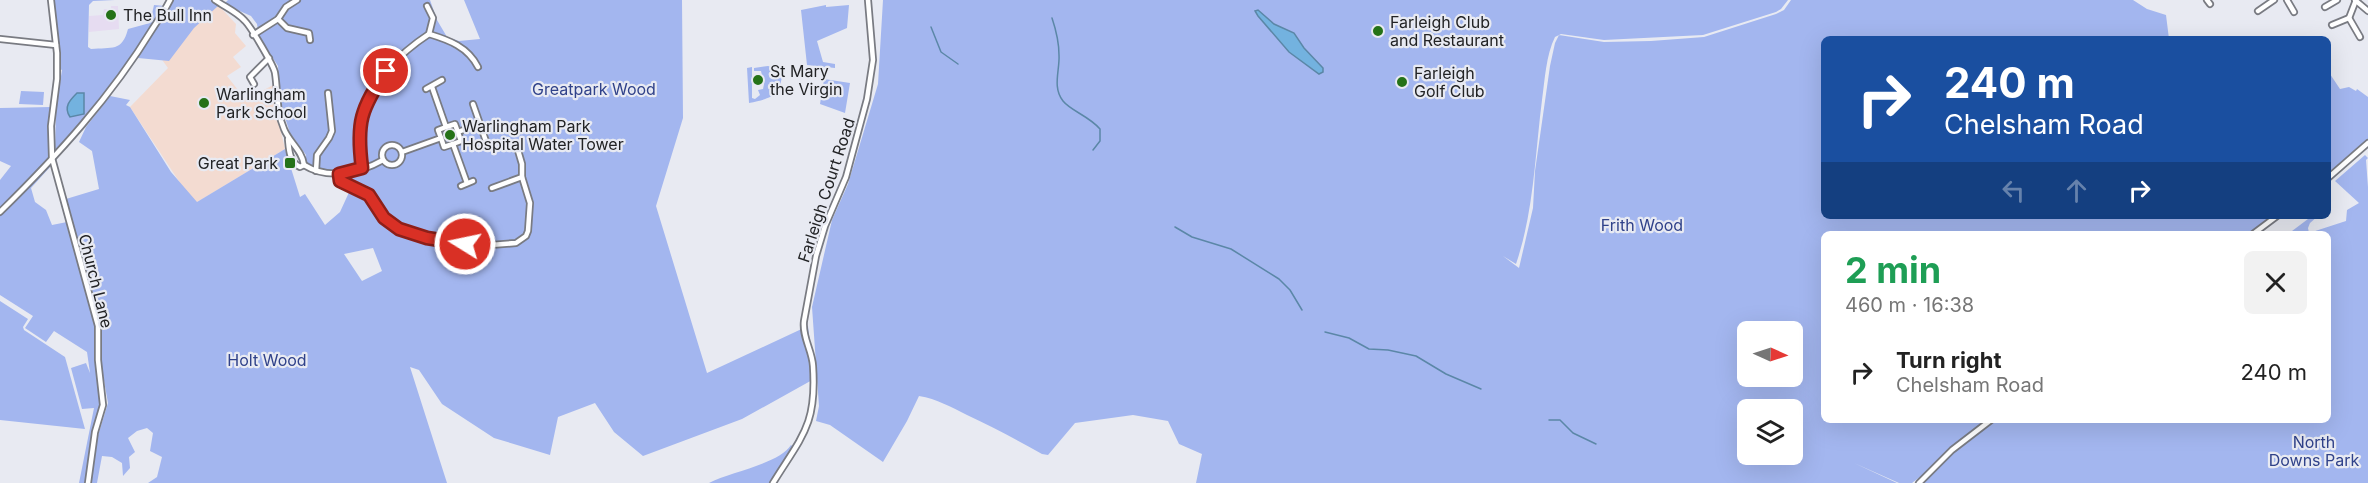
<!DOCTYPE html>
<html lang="en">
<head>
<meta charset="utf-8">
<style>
	body { margin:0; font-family:Inter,sans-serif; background:#f2f2f2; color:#222; height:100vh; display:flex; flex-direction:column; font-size:22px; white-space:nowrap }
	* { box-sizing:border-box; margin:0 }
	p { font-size:20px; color:#767676 }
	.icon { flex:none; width:33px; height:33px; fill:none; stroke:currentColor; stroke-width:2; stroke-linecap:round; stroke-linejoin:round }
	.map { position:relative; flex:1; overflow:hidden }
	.sheet { position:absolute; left:1821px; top:231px; width:510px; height:192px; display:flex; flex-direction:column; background:#fff; border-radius:9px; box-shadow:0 6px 24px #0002 }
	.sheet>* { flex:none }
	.hud { position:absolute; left:1821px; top:36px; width:510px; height:183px; border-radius:9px; box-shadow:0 6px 24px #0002; background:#1a4fa0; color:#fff; overflow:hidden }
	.needle { width:39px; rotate:93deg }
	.buttons { position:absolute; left:1737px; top:321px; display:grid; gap:12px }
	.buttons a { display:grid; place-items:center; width:66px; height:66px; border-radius:9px; background:#fff; box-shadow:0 6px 24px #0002; font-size:30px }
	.pin { position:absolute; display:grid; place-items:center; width:51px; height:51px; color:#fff; margin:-26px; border:3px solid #fff; border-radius:50%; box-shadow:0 2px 6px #0007 }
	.me { position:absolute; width:66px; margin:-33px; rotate:280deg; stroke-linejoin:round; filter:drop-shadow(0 0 4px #0008) }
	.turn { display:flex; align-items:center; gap:21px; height:126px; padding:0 24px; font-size:27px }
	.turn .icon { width:78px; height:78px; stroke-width:2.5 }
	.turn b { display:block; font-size:42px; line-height:51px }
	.lanes { display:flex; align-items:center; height:57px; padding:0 24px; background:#0003; justify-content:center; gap:30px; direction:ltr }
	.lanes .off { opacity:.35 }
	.round { display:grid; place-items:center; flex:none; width:63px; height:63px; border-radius:9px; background:#f2f2f2 }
	.overview { display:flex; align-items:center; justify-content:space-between; height:102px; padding:0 24px }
	h1 { font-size:36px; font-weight:700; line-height:45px; color:#1e9e55 }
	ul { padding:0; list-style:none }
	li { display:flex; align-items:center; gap:18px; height:78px; padding:0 24px }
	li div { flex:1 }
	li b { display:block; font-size:22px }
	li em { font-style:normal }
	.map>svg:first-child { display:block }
</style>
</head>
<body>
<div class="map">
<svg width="2368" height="483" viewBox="0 0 2368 483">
	<rect width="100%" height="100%" fill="#e8eaf2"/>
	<path fill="#e6dcf1" d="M111,6H118L119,29L89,32V16L103,15L104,9H111Z"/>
	<path fill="#f3dbd1" d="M213,4L221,8L236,24L235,33L246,46L233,57L241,67L227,76L246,100L273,85V98L285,149L194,204L130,107L168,68L155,50Z"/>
	<g fill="#a3b6ef" fill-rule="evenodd">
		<path d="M52,0H115L93,1L89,5L88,47L91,49C112,47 122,52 128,29L150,23L154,5L165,6C135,58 98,108 55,151L56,107L62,70L60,69Z"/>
		<path d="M173,0H210L218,6L194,28L169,61L138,58Z"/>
		<path d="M228,0H430L437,20L447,37L459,41L480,39L464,0H682L683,118L656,206L707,373L808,326L814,379L742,419L643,456L614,432L595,403L558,417L550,455L494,438L442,404L419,370L410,367L447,483H148L157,477L162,457L150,451L153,433L147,428L137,431L128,438L135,452L129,457L130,468L123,476L122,463L112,457L102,456L97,483H91L96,442L108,403L101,364L102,325L66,199L99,189L92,151L79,142L86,127L110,96L130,100L126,105L130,107L171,172L197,202L285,149L300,197L305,194L325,225L340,212L351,188L338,182L336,176L319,174L304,168L306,155L290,133L280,102L278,66L259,37L257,24L251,16L224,4ZM373,248L382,271L362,281L344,254Z"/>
		<path d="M883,0H1788L1781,9L1776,12L1703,35L1604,40L1561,34L1555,37C1546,55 1545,79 1542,100C1535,155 1534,211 1516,264L1503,256L1519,268L1533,208L1535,171L1550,66L1555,43L1559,35L1604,42L1651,41L1704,37L1776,14L1784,10L1791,0H2133L2147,9L2166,15L2169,39H1824V216H2273L2250,234H1824V420H1987L1951,447L1929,470L1912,483H1899L1854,463L1897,483H1196L1202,454L1179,444L1168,421L1133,415L1075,423L1048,455L1042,454C1017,440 993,427 967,415C951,407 937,399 919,396L907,421L883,462L830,425L816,421L819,406L812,307L832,220L848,184L878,84ZM1748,332H1792V376H1748ZM1748,410H1792V454H1748Z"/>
		<path d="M826,5V7L849,5L847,28L817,41L823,62L835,64V68L807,65L801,10Z"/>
		<path d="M768,66L783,70C780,95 774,98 749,103L747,68L752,67V98L755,99L760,95L758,90L763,89L764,84L761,71H754V68Z"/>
		<path d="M2328,71L2340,89L2349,87L2356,91L2357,89L2368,97V139L2328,174Z"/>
		<path d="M824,79L850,83L845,113L820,104Z"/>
		<path d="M21,91L44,92L43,105L19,104Z"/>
		<path d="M51,107V166L31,188L35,202L46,210L52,225L67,222L95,325L101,404L93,431L86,483H79L94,408L82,409L71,368L86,363L90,373L87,352L54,331L46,342L25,328L33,316L0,295V180L11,166L0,161V108Z"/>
		<path d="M2365,155L2368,158L2366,160L2368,187V483H1923L1953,451L1994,420H2328V234H2288L2312,216H2318L2310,223L2308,228L2309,233L2346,221L2347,210L2359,203L2335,181Z"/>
		<path d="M0,301L28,319L23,327L24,330L65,357L85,429L0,420Z"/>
		<path d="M791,445L796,449L775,483H709C730,472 779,464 791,445Z"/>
	</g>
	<g fill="#73b2df" stroke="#5b87a7" stroke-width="1.5">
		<path d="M1258,10L1274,24L1294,33L1304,48L1323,68V72L1319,74L1289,52L1258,16L1255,11Z"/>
		<path d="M77,93H84V114L70,117C63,107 70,100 77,93Z"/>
	</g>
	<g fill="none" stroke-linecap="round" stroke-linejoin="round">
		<g stroke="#5b87a7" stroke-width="1.5">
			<path d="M1052,18C1056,30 1059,43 1059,55C1060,70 1052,87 1063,101C1071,111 1089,116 1100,129V141L1093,150"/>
			<path d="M931,27L941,52L958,64"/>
			<path d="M1175,227L1192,237L1231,249L1279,279L1290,290L1302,310"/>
			<path d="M1325,332L1349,338L1369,349L1388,350L1416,356L1446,374L1481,389"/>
			<path d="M1549,420H1560L1573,433L1596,444"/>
		</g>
		<defs>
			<g id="minor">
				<path d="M51,0L57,53V79L51,126L52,158L98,326V360L103,405L95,432L88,483"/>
				<path d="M215,0C225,7 237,12 245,21C251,27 274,66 275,73C278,92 276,111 284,129C289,142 302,150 304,165"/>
				<path d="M2207,0L2210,4"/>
				<path d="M2287,0L2294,12"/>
				<path d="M2355,0L2368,11"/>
				<path d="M2325,7L2337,0"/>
				<path d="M2258,11L2274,0"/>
				<path d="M2349,18L2360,37"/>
				<path d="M278,19L287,28L309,33L310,40"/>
				<path d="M2332,25L2349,18L2356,0"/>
				<path d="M429,34C449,40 468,47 478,67"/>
				<path d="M253,35L278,19L286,7L297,0"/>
				<path d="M0,39L56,45"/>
				<path d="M254,84L250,77L269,58"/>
				<path d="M432,87L446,127L455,124L461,141L453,144L467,183"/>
				<path d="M426,89L442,80"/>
				<path d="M473,104L488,147"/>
				<path d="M458,132L479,124"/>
				<path d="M441,138L444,147L453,144"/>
				<path d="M288,139C289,149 289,162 300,167L304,165C328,180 360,173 383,160"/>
				<circle cx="392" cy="155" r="10"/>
				<path d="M402,152L441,138L438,130L446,127"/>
				<path d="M362,168C360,151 359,133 361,116C367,84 403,51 429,34L433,18L427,6"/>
				<path d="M316,171L317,155L329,138L332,131L328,93"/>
				<path d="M338,174L340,181L362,189L369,195L384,218L399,229L427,238L478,246L516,243L526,236L528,231L530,203L522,177V164L517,147"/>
				<path d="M2328,178L2368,143"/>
				<path d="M461,186L473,181"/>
				<path d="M492,188L522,177"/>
				<path d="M0,212C57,156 111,97 153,28C159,19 165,10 170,0"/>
				<path d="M2253,234L2277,216"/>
				<path d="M773,483C802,436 817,425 813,366C812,350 802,337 804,321L816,256L825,226L846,177L867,99L873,60L868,0"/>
				<path d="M1919,483L1952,450L1991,420"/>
			</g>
		</defs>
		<use href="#minor" stroke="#797b82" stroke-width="8"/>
		<use href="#minor" stroke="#fff" stroke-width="4.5"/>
	</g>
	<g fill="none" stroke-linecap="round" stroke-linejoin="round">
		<defs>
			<path id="route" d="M386,71C361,109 356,122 362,168L339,174L340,181L369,195L384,218L399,229L427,238L465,244"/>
		</defs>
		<use href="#route" stroke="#8d1f18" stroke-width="15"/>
		<use href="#route" stroke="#d93025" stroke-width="10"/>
	</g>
	<g fill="#257218" stroke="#e8eaf2" stroke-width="2">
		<circle cx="111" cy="15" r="6"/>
		<circle cx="1378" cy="31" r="6"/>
		<circle cx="758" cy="80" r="6"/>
		<circle cx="1402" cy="82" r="6"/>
		<circle cx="204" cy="103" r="6"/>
		<circle cx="450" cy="135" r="6"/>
		<rect x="284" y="157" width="12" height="12" rx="3"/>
	</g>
	<g text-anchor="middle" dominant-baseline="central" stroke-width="4.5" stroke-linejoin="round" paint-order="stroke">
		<g font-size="16" fill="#222325" stroke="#e8eaf2" text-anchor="start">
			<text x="123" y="15">The Bull Inn</text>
			<text x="1390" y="22">Farleigh Club<tspan x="1390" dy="18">and Restaurant</tspan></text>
			<text x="770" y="71">St Mary<tspan x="770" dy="18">the Virgin</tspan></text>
			<text x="1414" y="73">Farleigh<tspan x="1414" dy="18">Golf Club</tspan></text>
			<text x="216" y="94">Warlingham<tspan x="216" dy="18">Park School</tspan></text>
			<text x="462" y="126">Warlingham Park<tspan x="462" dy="18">Hospital Water Tower</tspan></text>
			<text x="278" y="163" text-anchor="end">Great Park</text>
		</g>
		<g font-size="16" fill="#30428a" stroke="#e8eaf2">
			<text x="594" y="89">Greatpark Wood</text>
			<text x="1642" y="225">Frith Wood</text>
			<text x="267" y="360">Holt Wood</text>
			<text x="2314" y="442">North<tspan x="2314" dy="18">Downs Park</tspan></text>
		</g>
		<g font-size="16" fill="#222325" stroke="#e8eaf2">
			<text transform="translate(826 190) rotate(-72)">Farleigh Court Road</text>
			<text transform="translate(96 281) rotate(76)">Church Lane</text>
		</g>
	</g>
</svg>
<div class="buttons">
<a><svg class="needle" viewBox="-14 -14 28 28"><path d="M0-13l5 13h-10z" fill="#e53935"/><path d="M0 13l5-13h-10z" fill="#767676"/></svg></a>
<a><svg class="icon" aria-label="layers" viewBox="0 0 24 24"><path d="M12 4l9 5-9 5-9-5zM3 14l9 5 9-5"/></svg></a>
</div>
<div class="pin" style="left:386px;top:71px;background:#d93025"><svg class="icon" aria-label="arrive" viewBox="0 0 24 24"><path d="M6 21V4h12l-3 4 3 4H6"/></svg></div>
<svg class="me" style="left:465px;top:244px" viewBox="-20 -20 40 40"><circle r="17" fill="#d93025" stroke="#fff" stroke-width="3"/><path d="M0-11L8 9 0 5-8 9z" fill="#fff"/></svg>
<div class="hud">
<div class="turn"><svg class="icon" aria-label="right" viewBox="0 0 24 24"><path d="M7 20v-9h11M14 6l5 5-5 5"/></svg><div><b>240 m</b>Chelsham Road</div></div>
<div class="lanes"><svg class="icon off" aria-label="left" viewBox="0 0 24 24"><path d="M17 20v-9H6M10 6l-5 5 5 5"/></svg><svg class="icon off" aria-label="ahead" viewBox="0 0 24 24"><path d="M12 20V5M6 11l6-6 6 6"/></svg><svg class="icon" aria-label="right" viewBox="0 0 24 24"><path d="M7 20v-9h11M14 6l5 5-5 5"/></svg></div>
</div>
<section class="sheet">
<div class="overview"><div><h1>2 min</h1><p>460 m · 16:38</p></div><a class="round"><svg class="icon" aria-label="close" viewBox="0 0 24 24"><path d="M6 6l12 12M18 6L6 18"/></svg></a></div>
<ul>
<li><svg class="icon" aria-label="right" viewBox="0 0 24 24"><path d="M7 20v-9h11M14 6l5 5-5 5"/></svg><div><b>Turn right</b><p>Chelsham Road</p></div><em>240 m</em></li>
</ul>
</section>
</div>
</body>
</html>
